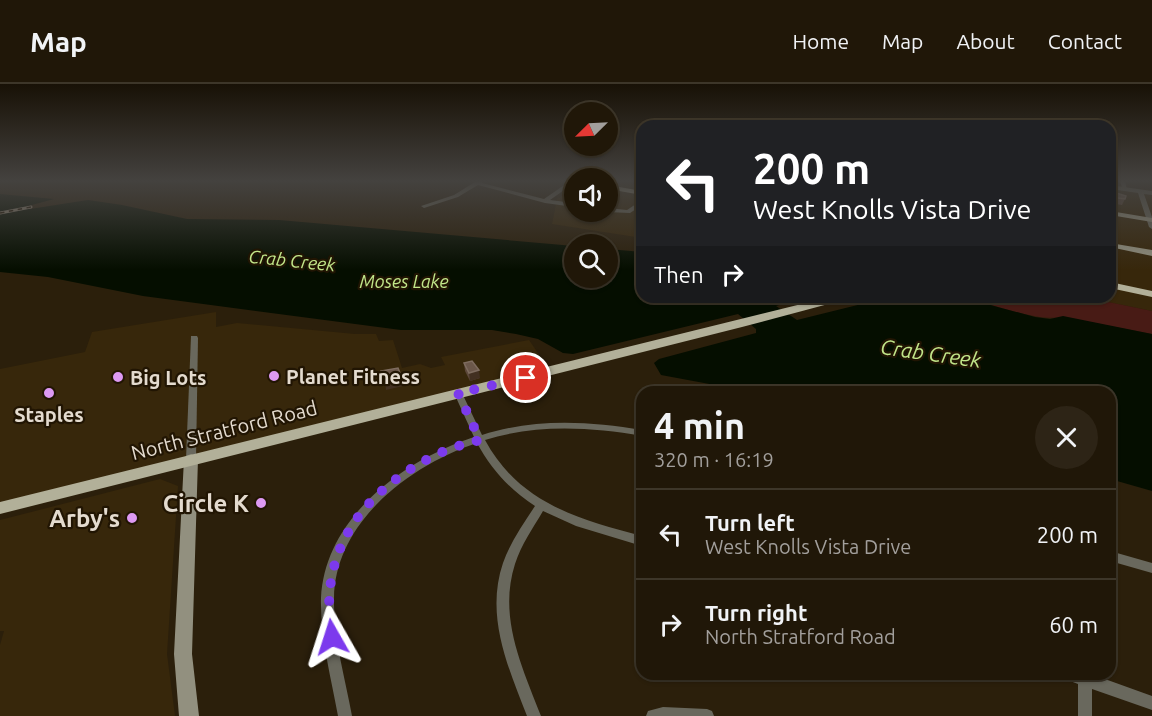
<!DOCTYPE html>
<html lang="en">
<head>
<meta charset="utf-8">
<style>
	body { margin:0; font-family:Ubuntu,sans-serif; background:#2d2416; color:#f1f3f6; height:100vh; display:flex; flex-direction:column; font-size:22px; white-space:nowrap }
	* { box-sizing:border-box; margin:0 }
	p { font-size:20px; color:#a29f9c }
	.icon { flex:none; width:33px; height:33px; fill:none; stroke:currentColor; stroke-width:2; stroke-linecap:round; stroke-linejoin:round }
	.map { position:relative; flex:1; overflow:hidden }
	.side { position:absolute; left:636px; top:302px; width:480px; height:294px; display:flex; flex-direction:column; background:#201708; border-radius:18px; box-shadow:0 2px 4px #0004,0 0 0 2px #3d3629 }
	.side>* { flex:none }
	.hud { position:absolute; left:636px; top:36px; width:480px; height:183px; border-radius:18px; box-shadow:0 2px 4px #0004,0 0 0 2px #3d3629; background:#202124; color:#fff; overflow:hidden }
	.needle { width:39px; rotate:246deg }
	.tools { position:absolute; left:564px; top:18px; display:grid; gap:12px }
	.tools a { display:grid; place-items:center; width:54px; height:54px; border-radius:50%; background:#201708; box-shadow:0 2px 4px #0004,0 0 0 2px #3d3629; font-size:30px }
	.pin { position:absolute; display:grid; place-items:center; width:51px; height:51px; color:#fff; margin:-26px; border:3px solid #fff; border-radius:50%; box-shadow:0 2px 6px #0007 }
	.me { position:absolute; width:66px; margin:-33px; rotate:354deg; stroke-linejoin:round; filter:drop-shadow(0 0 4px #0008) }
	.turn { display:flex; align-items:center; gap:21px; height:126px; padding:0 18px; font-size:27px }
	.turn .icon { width:78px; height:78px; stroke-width:2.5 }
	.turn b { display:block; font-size:42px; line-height:51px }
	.then { display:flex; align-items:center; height:57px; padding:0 18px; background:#0003; gap:12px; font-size:22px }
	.round { display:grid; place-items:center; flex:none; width:63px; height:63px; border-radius:32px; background:#2d2416 }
	.summary { display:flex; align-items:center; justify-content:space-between; height:102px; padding:0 18px }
	h1 { font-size:36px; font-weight:700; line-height:45px }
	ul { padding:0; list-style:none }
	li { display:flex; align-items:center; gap:18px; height:90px; padding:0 18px; border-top:2px solid #3d3629 }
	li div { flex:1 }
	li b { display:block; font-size:22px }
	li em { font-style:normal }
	header { display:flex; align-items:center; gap:36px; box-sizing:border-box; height:84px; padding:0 30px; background:#201708; border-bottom:2px solid #3d3629 }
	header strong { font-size:28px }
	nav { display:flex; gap:33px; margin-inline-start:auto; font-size:21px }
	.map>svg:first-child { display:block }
</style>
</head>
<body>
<header>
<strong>Map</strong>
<nav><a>Home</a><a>Map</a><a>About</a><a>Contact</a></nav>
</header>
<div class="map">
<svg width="1152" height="632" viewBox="0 0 1152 632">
	<rect width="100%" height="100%" fill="#2b1f0b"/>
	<g fill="#37270b">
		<path d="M608,97H642V154L552,140L557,115L574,104V128H608Z"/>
		<path d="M1110,105L1152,111V227L1083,213H1110Z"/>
		<path d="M216,228V243L237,239L355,250H376L379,257L393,256L402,284L420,280L431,284L445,281L441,273L529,256L551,288L0,424V285L85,268L92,248Z"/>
		<path d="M160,395L178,402L167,570L175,632H0V561L4,547H0V436Z"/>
	</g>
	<path fill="#481b15" d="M961,213H1084L1152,227V250L1063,233C1035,238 991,219 961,213Z"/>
	<path fill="#050e00" d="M0,110L54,115L28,122L30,125L88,116L122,121L187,135L279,136L574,162V194H608V165L642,168V213H807L776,222L797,236L890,213H961L1035,233L1050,235L1063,232L1152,250V407L1110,395V308L747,307L661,291L654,279L659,275L756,249V245L738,230L573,270L563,269L538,255L516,250L492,246H401L143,212L48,193L0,188Z"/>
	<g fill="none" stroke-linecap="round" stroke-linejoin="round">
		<g fill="#69685d" fill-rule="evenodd">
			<path d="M483,97L482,99L544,115L570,97H574V99L550,116L574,119V123L545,119L478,101L458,113L424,124L421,122L454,111L475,98Z"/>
			<path d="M1120,97H1125L1127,106H1123Z"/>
			<path d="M642,116V121L630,129L607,128L608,124L627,126Z"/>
			<path d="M191,252H197L198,254L196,375L195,377H187L186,375Z"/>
			<path d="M458,306L462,309L482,351C534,334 589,337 642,346V352C590,343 536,340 485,356C519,419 578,435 642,452V462L576,442L543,427C533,444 521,461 515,480C498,533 522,583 541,632H527C508,583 485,532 503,479C510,459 523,440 535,422C510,406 491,385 477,359C410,381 335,438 334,514C333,554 345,593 352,632H338C331,593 320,553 321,514C325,433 404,376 474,353L454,309Z"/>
			<path d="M1110,467L1152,479V489L1110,477Z"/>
			<path d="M1063,590H1091L1152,612V626L1092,605V632H1078V600L1065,595Z"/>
			<path d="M663,623L707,625L712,627L714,632H646L648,627Z"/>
		</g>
		<path fill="#69685d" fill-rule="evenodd" d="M1110,101L1152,107V111L1144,110L1152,133V145L1149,143L1138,109L1110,105Z"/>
		<g fill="#92907f" fill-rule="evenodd">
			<path d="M1110,127L1152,134V138L1110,131Z"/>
			<path d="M1110,159L1152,166V172L1110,163Z"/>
			<path d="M191,370L196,372L198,375L192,570L199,632H179L174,570L184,375L186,372Z"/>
		</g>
		<g fill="#b2b099" fill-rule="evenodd">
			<path d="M608,101L642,107V111L608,105Z"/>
			<path d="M1110,198L1152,207V213L1110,204Z"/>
			<path d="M830,213H848L847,215L742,243L0,430V418Z"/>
		</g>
		<defs>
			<path id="rail" d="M0,129L31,123"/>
		</defs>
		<use href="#rail" stroke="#938979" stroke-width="3"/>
		<use href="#rail" stroke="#211503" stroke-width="1.5" stroke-dasharray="4.5" stroke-linecap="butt"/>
	</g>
	<g fill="#5c473a">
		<path d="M1110,107L1125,115L1122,121L1110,119Z"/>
		<path d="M464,279L480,294L470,297L465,287Z"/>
	</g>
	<g fill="#423021">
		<path d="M479,286L480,294L470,297L469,289Z"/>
		<path d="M402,294L403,302L386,306L385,298Z"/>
	</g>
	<g fill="#6b574a" stroke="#7e6c5f" stroke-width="1.5">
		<path d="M1110,107L1126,112L1125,115L1110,113Z"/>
		<path d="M472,277L479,286L469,289L464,279Z"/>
		<path d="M398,284L402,294L385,298L381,287Z"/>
	</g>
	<linearGradient id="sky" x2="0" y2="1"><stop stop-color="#181106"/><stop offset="0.52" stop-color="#44423f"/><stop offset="1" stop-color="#44423f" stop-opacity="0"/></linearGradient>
	<rect width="1152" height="186" fill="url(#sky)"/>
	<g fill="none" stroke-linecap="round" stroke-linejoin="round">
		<path stroke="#7c3aed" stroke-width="10" stroke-dasharray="0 18" d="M332,553C317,469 362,407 436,371C449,364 465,360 480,356L458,309L526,294"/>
	</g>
	<g fill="#dd99f3" stroke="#211503" stroke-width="2">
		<circle cx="274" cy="292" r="6"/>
		<circle cx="118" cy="293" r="6"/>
		<circle cx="49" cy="309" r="6"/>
		<circle cx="261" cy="419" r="6"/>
		<circle cx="132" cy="434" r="6"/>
	</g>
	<g text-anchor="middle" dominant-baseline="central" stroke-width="4.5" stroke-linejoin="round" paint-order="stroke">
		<g font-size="18" font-style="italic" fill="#c2e68a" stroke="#211503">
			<text transform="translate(292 176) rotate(6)">Crab Creek</text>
			<text x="404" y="197">Moses Lake</text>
		</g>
		<g font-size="20" font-weight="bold" fill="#e4dbcf" stroke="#211503" text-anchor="start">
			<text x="286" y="292">Planet Fitness</text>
			<text x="130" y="293">Big Lots</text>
			<text x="49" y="330" text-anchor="middle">Staples</text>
		</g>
		<g font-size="20" fill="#e4dbcf" stroke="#211503">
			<text transform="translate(224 346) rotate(-14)">North Stratford Road</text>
		</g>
		<g font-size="21" font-style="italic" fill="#c2e68a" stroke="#211503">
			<text transform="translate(931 269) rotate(8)">Crab Creek</text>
		</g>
		<g font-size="24" font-weight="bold" fill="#e4dbcf" stroke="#211503" text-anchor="end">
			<text x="249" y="419">Circle K</text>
			<text x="120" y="434">Arby's</text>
		</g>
	</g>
</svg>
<div class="tools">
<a><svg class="needle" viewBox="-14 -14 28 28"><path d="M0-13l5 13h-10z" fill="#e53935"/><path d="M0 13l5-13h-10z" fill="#a29f9c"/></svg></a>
<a><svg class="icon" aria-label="sound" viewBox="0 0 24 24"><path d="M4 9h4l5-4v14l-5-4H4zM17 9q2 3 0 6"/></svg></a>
<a><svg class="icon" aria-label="search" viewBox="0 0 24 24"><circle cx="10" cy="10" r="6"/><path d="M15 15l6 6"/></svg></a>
</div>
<div class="pin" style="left:526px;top:294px;background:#d93025"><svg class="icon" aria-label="arrive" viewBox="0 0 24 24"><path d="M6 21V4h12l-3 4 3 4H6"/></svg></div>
<svg class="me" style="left:332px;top:553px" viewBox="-20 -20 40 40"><path d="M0-17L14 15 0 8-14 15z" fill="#7c3aed" stroke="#fff" stroke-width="4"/></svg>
<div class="hud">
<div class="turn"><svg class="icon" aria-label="left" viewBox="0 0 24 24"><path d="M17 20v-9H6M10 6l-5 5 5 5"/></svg><div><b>200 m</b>West Knolls Vista Drive</div></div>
<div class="then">Then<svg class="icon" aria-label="right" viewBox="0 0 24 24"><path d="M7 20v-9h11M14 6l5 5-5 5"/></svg></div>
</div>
<section class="side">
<div class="summary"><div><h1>4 min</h1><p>320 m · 16:19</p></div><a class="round"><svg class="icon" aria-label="close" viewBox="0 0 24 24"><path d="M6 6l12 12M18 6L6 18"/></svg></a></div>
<ul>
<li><svg class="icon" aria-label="left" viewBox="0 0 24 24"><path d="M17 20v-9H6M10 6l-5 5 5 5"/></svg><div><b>Turn left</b><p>West Knolls Vista Drive</p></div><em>200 m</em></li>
<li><svg class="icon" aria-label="right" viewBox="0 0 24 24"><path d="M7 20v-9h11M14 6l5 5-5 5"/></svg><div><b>Turn right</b><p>North Stratford Road</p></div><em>60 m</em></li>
</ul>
</section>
</div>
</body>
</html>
